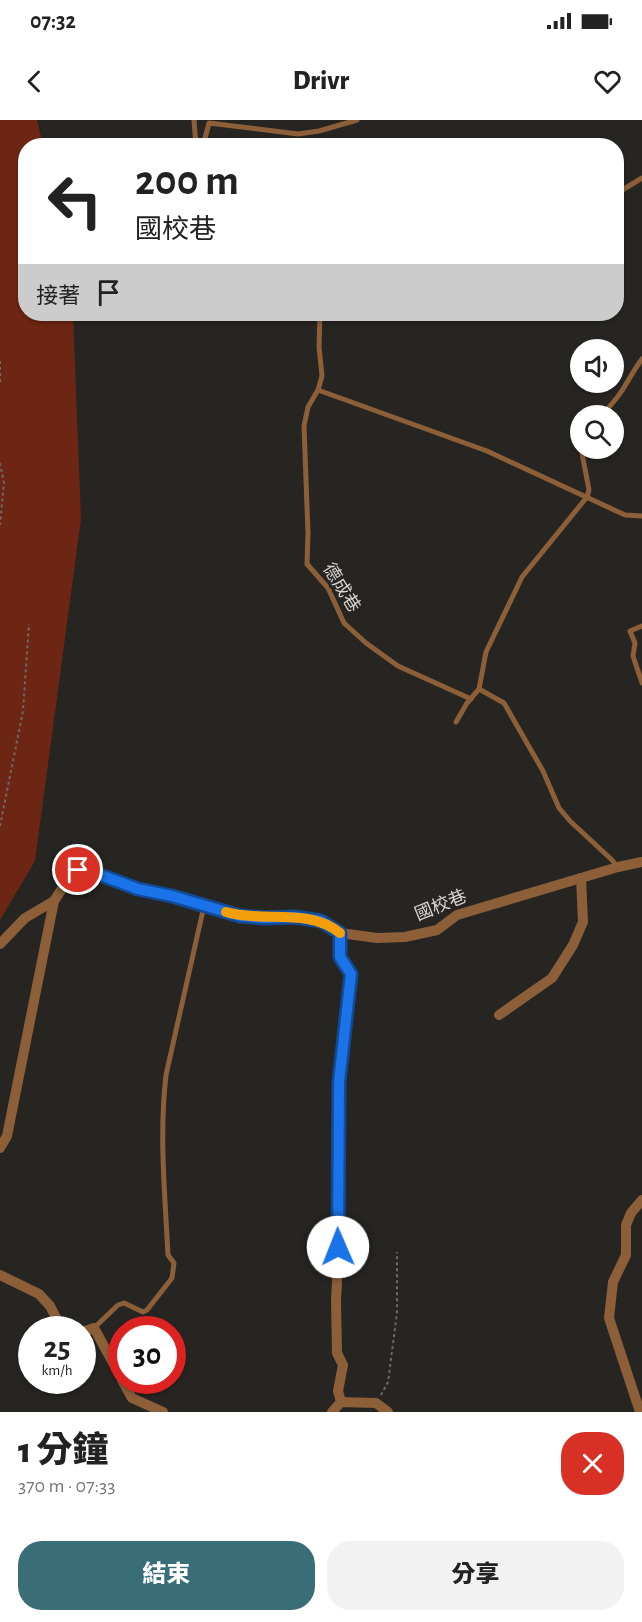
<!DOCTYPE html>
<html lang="zh-TW">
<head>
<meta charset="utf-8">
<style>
	body { margin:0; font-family:"Alegreya Sans","Noto Sans TC",sans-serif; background:#f2f2f2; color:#222; height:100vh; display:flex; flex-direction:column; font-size:22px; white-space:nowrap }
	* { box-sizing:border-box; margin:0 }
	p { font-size:20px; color:#767676 }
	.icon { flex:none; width:33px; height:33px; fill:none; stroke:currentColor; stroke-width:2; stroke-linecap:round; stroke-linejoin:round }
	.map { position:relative; height:1292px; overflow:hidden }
	.side { display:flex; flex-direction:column; background:#fff; flex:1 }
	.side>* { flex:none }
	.hud { position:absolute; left:18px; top:18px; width:606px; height:183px; border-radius:24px; box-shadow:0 2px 4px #0004; background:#fff; color:#222; overflow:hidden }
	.fabs { position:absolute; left:570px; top:219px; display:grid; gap:12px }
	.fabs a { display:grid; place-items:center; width:54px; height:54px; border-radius:50%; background:#fff; box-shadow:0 2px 4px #0004; font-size:30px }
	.speed { position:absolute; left:18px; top:1196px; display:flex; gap:12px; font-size:30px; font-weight:700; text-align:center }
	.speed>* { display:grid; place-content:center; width:78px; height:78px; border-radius:50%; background:#fff; box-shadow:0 2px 4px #0004; line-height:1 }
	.speed small { font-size:15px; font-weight:400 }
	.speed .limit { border:9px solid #d22; background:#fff; color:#111 }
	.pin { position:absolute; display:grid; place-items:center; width:51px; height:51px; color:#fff; margin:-26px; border:3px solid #fff; border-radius:50%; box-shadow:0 2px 6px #0007 }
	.me { position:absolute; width:66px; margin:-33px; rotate:359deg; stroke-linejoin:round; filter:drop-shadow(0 0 4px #0008) }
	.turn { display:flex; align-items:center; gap:21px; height:126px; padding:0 18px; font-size:27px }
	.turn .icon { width:78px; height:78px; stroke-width:2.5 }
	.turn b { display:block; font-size:42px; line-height:51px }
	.then { display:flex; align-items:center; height:57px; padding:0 18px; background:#0003; gap:12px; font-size:22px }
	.round { display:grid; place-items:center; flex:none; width:63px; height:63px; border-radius:24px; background:#f2f2f2 }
	.head { display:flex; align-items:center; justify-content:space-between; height:102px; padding:0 18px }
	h1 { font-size:36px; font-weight:800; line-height:45px }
	.button { display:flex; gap:12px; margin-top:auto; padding:12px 18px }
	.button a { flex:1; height:69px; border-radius:24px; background:#396d78; color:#fff; font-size:24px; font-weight:800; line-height:69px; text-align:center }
	.button a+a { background:#f2f2f2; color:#222 }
	.status { display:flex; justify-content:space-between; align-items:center; height:42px; padding:0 30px; background:#fff; direction:ltr }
	.status svg { height:16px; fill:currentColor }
	header { display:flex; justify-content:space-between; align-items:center; height:78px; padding:0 18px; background:#fff; font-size:27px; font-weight:800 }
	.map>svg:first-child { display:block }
</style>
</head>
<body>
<div class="status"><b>07:32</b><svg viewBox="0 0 49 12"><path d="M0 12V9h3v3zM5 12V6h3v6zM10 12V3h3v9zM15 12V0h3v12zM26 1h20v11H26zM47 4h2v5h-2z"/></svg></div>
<header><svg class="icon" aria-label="back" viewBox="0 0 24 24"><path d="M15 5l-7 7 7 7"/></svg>Drivr<svg class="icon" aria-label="heart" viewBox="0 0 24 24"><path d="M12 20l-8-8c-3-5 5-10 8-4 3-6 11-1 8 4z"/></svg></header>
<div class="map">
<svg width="642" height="1292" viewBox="0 0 642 1292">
	<rect width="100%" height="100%" fill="#262522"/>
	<path fill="#6d2613" d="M0,0H37L43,25L26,26V194H73L81,399L35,741L0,800Z"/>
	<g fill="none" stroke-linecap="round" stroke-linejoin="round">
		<g stroke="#6c6b68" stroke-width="2" stroke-dasharray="3 3" stroke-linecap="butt">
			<path d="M0,241V262"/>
			<path d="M0,343L4,363L0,405"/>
			<path d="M0,706L23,591L29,504"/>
			<path d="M381,1275L388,1262L397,1193V1132"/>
		</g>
		<g stroke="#8c5f38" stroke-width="5">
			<path d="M194,0L196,26"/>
			<path d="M203,26L209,3L298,14L319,11L357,0"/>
			<path d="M616,74L642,58"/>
			<path d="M320,194L319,227L322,256L318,270L308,287L304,306L308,413L307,444L328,468L344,503L366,523L398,546L471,579"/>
			<path d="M318,270L487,331L625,395L642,396"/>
			<path d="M601,296C610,286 620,276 626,264C632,255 635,248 642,239"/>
			<path d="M580,320V324"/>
			<path d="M642,506L630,511L635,523L633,536L642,563"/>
			<path d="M479,569L504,583L543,651L559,688L570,701L612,740L617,746"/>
			<path d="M456,602L467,583L479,569L486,532L522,457L587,377L589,370L581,328"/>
			<path d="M94,1208L118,1185L124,1183L143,1192L147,1190L172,1158L174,1143L168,1135C165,1075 159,1015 166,955L204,786"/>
		</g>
		<g stroke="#8c5f38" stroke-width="10">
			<path d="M340,813V837L351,854L339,962L338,1144L336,1181L337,1233L343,1245L338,1271L341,1282"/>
			<path d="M0,824L25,798L54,781L71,755L78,750H87L138,769L172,776L240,796L295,797L321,801L340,813L377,818L405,817L437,810L457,795L618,747L642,742"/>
			<path d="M499,895L552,858L573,825L583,802L581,758"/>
			<path d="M0,1028L7,1016L54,781"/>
			<path d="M0,1155L39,1174L50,1186L62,1209"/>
			<path d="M82,1212L94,1208L122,1259"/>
			<path d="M122,1260L132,1278L163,1292"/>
			<path d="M332,1292L341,1282L376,1283L388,1292"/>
			<path d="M640,1292L609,1198L613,1162L626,1135V1105L631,1093L642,1080"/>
		</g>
	</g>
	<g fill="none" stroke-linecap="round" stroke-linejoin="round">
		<defs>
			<path id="route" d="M78,750H87L138,769L172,776L240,796L265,798L295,797L321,801L340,813V837L351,854L339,962L338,1127"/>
		</defs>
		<use href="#route" stroke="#114b97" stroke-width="15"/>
		<use href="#route" stroke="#1a73e8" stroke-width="10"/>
		<path stroke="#f59e0b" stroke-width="10" d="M226,792C264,803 308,787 340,813"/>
	</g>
	<g text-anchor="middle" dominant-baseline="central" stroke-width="6" stroke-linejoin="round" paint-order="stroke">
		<g font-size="18" fill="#d4d3d1" stroke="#262522">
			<text transform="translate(341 468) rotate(58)">德成巷</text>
			<text transform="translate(441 786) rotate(-22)">國校巷</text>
		</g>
	</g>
</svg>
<div class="fabs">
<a><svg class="icon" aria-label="sound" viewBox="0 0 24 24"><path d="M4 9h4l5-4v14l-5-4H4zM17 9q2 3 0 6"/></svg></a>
<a><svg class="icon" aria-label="search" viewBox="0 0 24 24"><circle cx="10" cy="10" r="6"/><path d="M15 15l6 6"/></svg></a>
</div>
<div class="speed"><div>25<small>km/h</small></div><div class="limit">30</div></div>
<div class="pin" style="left:78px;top:750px;background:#d93025"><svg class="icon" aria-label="arrive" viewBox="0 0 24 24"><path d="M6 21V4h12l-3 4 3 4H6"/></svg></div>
<svg class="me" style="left:338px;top:1127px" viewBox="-20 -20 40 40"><circle r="19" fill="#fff"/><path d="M0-13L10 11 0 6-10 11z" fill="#1a73e8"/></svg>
<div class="hud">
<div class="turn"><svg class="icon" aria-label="left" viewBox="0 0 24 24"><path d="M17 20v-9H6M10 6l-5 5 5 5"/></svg><div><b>200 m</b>國校巷</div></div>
<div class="then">接著<svg class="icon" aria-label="arrive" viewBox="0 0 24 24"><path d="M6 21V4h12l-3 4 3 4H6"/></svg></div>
</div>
</div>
<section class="side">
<div class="head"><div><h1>1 分鐘</h1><p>370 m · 07:33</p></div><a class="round" style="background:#d93025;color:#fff"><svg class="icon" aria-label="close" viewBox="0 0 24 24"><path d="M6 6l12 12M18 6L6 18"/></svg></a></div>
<div class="button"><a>結束</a><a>分享</a></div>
</section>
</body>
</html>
